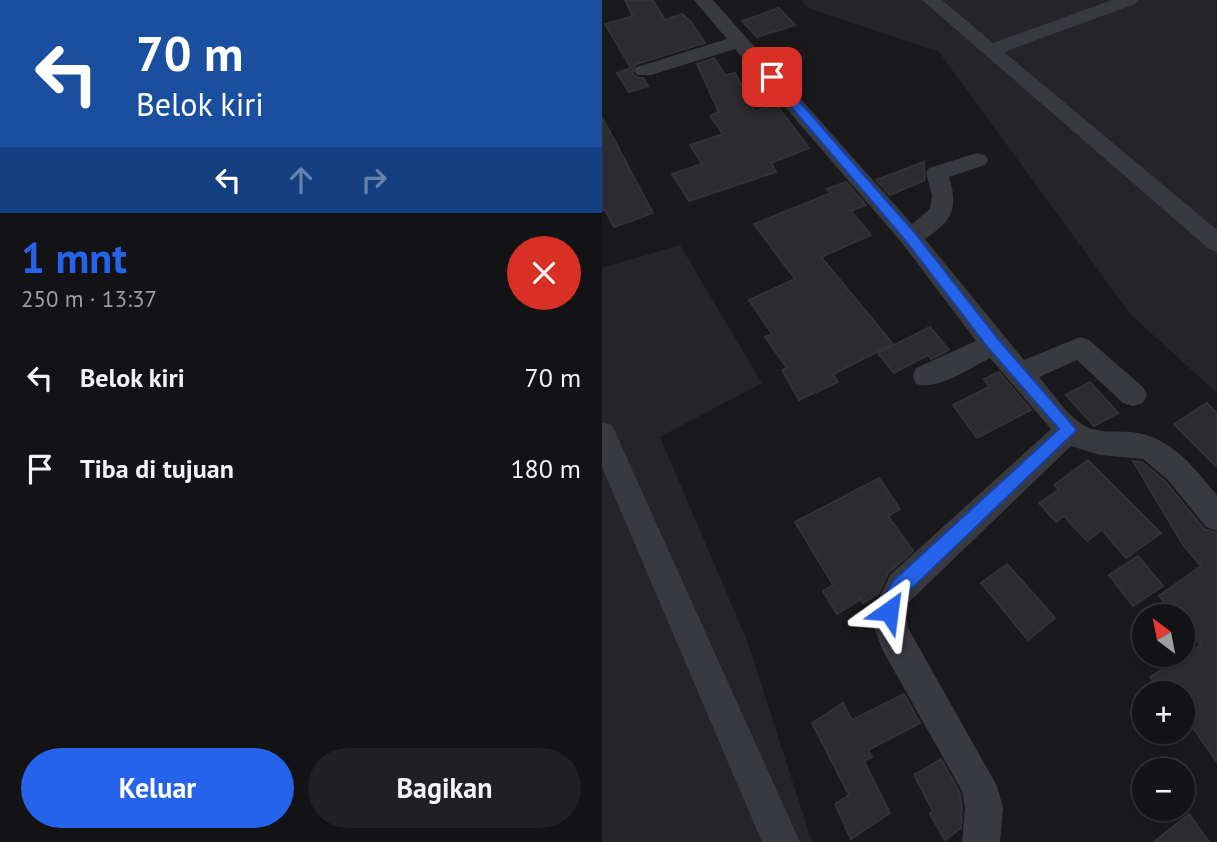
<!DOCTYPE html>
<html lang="id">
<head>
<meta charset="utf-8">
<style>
	body { margin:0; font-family:"PT Sans",sans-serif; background:#202022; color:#f1f3f6; height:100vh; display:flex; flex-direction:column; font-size:26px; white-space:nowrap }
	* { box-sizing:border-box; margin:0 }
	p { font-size:23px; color:#9d9ea0 }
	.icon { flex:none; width:38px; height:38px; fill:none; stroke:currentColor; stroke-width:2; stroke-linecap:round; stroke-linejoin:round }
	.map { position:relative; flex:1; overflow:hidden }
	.details { display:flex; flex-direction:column; background:#131214; width:602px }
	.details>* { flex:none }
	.banner { background:#1a4fa0; color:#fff; overflow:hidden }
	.needle { width:46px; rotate:328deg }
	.tools { position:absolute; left:530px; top:604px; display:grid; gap:14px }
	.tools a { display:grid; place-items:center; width:63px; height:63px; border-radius:50%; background:#131214; box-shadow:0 2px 5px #0004,0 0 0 2px #323234; font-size:35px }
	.pin { position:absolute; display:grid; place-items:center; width:60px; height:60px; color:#fff; margin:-30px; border-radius:14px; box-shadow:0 4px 10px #0006 }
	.me { position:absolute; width:77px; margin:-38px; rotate:31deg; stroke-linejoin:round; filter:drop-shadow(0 0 5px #0008) }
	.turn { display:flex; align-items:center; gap:24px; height:147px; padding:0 21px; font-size:32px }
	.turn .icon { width:91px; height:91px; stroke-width:2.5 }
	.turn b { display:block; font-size:49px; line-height:60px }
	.lanes { display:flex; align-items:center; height:66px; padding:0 21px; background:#0003; justify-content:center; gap:35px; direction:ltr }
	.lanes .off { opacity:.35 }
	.round { display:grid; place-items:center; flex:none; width:74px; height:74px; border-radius:37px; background:#202022 }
	.overview { display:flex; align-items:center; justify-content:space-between; height:119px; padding:0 21px }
	h1 { font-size:42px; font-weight:700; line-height:52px; color:#2563eb }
	.primary-button { display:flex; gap:14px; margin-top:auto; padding:14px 21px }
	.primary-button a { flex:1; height:80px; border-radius:42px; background:#2563eb; color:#fff; font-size:28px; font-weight:700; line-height:80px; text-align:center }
	.primary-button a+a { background:#202022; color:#f1f3f6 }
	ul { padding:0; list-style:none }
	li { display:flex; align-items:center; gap:21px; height:91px; padding:0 21px }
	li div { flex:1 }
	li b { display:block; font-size:26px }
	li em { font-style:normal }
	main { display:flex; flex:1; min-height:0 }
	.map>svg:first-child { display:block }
</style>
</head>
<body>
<main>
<section class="details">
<div class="banner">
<div class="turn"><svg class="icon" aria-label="left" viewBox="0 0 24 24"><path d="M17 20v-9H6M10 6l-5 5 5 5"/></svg><div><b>70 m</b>Belok kiri</div></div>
<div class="lanes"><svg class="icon" aria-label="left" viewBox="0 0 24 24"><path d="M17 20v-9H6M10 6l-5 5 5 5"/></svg><svg class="icon off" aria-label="ahead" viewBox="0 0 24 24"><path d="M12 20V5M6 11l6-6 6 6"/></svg><svg class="icon off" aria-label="right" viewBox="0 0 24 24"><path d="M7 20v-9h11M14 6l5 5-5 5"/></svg></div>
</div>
<div class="overview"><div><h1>1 mnt</h1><p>250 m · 13:37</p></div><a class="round" style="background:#d93025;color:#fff"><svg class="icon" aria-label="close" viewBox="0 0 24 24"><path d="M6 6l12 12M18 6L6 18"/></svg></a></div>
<ul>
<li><svg class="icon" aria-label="left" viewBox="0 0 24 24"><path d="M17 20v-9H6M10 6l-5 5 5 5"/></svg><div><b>Belok kiri</b></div><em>70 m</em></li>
<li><svg class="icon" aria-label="arrive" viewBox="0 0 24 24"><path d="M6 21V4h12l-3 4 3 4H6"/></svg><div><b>Tiba di tujuan</b></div><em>180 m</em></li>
</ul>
<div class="primary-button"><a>Keluar</a><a>Bagikan</a></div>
</section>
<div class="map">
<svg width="615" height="842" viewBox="0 0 615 842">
	<rect width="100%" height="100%" fill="#19181b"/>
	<g fill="#252428">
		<path d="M199,0H615V393L529,315L337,52L206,8Z"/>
		<path d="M78,245L160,383L58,437L146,643L210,842H0V268Z"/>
	</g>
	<g fill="#2c2b2f" stroke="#333237" stroke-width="2">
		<path d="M23,0H51L63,20L80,14L89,22L103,43L34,64L30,73L35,78H41L46,86L27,92L15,73L29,68L3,24L31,16Z"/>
		<path d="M177,8L193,25L155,37L140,21Z"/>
		<path d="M112,58L123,75L133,73L153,111L174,104L207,148L169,163L174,172L87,201L70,174L100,164L88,145L121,134L108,116L117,112L95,64Z"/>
		<path d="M0,117L51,213L12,227L3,210H0Z"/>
		<path d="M322,162L323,180L288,195L274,180Z"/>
		<path d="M244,182L264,205L249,211L269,235L219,257L291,344L231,374L236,382L197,400L180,370L185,368L163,337L170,334L147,300L193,279L152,224L229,193L225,189Z"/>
		<path d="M328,327L347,350L329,359L326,355L292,373L276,353Z"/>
		<path d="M397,372L429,410L375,438L351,405L387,387L382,379Z"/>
		<path d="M488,382L516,413L492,426L464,395Z"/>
		<path d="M605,403L615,413V467L572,424Z"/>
		<path d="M486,460L559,533L524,558L500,530L485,541L462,516L454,522L437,503L457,490L452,485Z"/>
		<path d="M531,461L540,462L564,482L602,529L615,533V762L591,728L581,735V693H560L548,677L599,645L581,624V616H574L557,596L599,566L581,545Z"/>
		<path d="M277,478L298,509L286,516L311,551L286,573L276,594L261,603L259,599L235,614L221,591L231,585L193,522Z"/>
		<path d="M536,556L561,586L531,606L507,575Z"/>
		<path d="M405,564L453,618L426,640L379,583Z"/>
		<path d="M302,694L318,723L266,750L270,757L262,761L288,813L249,839L233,804L247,795L210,723L241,703L250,720Z"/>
		<path d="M339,759L358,793L360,808L359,828L343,840L328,814L331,811L312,775Z"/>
		<path d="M587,814L607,842H552Z"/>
	</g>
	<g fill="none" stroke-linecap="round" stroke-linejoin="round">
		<g fill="#393a40" fill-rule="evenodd">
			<path d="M92,0H111L310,224L328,209L330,195L324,173L327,168L375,153L383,155L386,160L383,165L347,177C357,209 350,221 323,239L422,360L478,337L487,340L541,387L545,395L541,403L531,406L521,403L475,360L437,377C451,393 467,419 487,428C500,433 516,431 530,432C570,437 591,467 615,495V531L604,527L566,480L541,459L498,455L469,446L306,603L304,617L306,628L395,786L401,808L398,842H360L363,808L360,791L280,649L273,630L271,611L288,575L449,429L388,358C368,368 336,391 314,384L311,376L314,368L374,341L300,243L133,49L49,75H35L32,71L35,67L125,39Z"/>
			<path d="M320,0H340L391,43L510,0H536L533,4L402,52L615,230V252L607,249Z"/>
			<path d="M0,422L10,425L14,434L198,842H160L0,467Z"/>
		</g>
	</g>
	<path fill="#2563eb" stroke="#184099" stroke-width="2" d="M166,75H174L313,233L397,340L475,430L305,593L293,617L287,620L280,617L278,611L286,589L292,580L457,429L387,349L303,240L166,80Z"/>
</svg>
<div class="tools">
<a><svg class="needle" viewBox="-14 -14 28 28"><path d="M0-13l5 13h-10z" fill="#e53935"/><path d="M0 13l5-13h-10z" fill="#9d9ea0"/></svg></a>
<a>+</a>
<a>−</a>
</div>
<div class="pin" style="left:170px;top:77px;background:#d93025"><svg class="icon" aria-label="arrive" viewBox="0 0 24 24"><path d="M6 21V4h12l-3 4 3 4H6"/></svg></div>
<svg class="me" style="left:287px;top:611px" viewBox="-20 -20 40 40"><path d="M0-17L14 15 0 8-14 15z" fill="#2563eb" stroke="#fff" stroke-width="4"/></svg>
</div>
</main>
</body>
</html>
